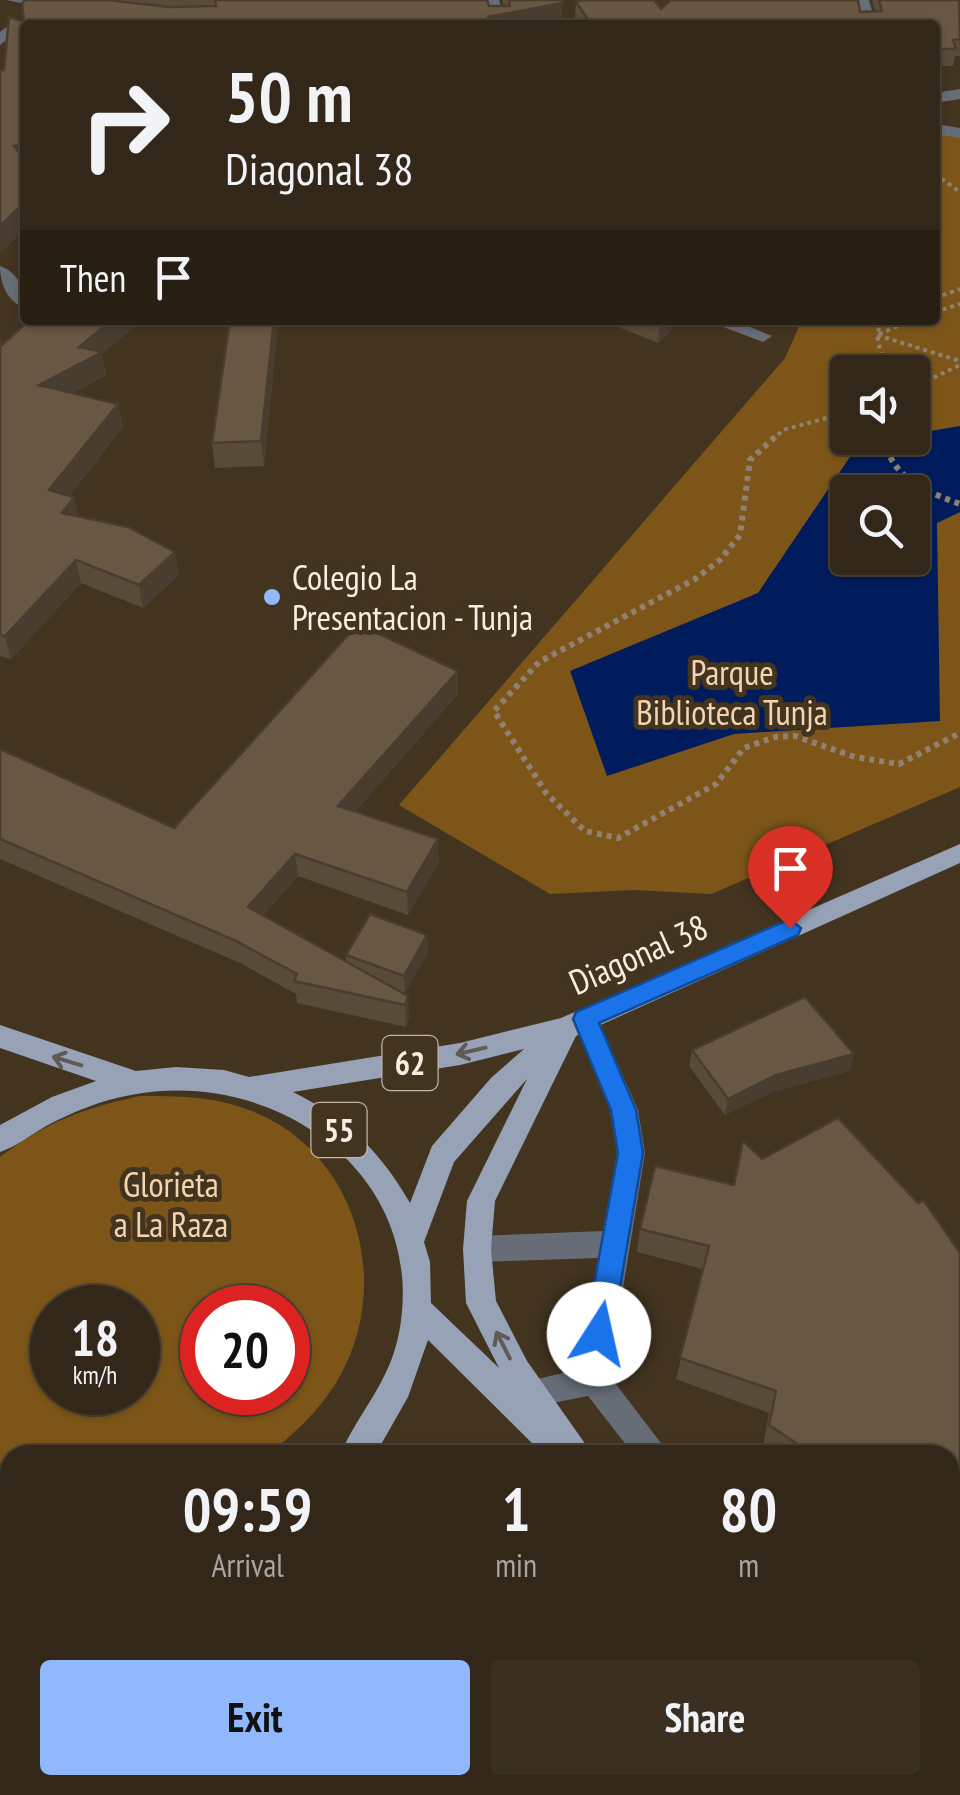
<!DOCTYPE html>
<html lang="en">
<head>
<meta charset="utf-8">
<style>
	body { margin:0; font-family:"PT Sans Narrow",sans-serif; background:#3a2f21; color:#f1f3f6; height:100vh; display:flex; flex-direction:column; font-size:38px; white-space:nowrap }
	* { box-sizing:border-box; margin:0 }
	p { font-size:32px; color:#a8a5a2 }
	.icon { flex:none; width:55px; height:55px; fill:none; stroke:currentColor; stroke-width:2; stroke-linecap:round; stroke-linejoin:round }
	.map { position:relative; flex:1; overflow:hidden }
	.sheet { position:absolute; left:0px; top:1445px; width:960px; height:350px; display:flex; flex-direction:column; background:#322718; border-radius:30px 30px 0 0; box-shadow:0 2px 8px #0004,0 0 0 2px #4d4437 }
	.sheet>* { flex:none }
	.guide { position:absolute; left:20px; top:20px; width:920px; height:305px; border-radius:10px; box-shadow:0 2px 8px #0004,0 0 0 2px #4d4437; background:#322718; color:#f1f3f6; overflow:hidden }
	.fabs { position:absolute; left:830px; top:355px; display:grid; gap:20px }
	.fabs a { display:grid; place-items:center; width:100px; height:100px; border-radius:10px; background:#322718; box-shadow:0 2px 8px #0004,0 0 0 2px #4d4437; font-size:50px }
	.speed { position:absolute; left:30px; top:1285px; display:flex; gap:20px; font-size:50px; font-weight:700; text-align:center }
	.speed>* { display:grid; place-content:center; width:130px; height:130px; border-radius:50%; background:#322718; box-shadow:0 2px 8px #0004,0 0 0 2px #4d4437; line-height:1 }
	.speed small { font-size:25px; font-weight:400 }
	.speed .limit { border:15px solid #d22; background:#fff; color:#111 }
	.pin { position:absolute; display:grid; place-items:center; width:85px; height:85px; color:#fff; margin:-102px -42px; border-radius:50% 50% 50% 0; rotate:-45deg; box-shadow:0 0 10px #0007 }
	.pin .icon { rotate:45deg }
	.me { position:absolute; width:110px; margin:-55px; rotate:10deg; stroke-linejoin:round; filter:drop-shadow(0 0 8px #0008) }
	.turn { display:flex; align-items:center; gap:35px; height:210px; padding:0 40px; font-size:45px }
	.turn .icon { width:130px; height:130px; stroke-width:2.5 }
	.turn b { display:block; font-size:70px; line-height:85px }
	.then { display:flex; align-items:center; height:95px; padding:0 40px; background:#0003; gap:20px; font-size:38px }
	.eta { display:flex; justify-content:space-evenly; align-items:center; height:170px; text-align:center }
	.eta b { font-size:60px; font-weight:700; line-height:70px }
	.cta { display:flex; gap:20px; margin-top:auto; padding:20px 40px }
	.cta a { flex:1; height:115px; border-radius:10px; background:#91b8fd; color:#111; font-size:40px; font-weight:700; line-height:115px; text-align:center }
	.cta a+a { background:#3a2f21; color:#f1f3f6 }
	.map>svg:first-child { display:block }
</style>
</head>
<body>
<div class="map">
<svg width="960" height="1795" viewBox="0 0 960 1795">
	<rect width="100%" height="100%" fill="#433420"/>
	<g fill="#7d5518" fill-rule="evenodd">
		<path d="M935,129L960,133V787L711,894L634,890L550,894L399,805L785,358L802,320H935ZM848,372H912V438H848ZM848,492H912V558H848Z"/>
		<path d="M140,1096C177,1096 211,1096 246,1109C357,1148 396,1285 336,1383C318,1412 293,1435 267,1455H10V1481L0,1476V1157C46,1122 84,1108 140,1096ZM52,1308H138V1392H52ZM202,1308H288V1392H202Z"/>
	</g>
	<path fill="#001c5c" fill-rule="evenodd" d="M960,426V512L937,523L940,721L734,734L607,776L570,671L758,593L860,442L912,438L913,434ZM848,492H912V558H848Z"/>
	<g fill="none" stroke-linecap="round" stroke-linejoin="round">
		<g stroke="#8f8272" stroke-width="4" stroke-dasharray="4 4" stroke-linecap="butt">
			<path d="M935,174L960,192"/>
			<path d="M935,298L960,289"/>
			<path d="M935,312L960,304"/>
			<path d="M881,320L877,335L960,361"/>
			<path d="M885,372L877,335L912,320"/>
			<path d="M912,388L960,365"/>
			<path d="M772,440L783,430L848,412"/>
		</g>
		<g stroke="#8f8272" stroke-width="6" stroke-dasharray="5 5" stroke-linecap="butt">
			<path d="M775,437L750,460L740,535L720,560L695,579L539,662L494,711L546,793L585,831L618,838L716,784L744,748L775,737L795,736L855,757L899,764L960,733"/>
			<path d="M885,438C889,477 927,492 960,504"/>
		</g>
		<g fill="#676d77" fill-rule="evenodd">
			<path d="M6,0H50L62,5L54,10Z"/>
			<path d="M485,0H499L507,25H491Z"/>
			<path d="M855,0H869L876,25H860Z"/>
			<path d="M9,25L22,28L0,45V32Z"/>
			<path d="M960,89V99L935,103V93Z"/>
			<path d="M935,124L960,128V138L935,134Z"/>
			<path d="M0,266C18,272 25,290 25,308C7,302 0,283 0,266Z"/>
			<path d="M705,320H733L772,336L763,342Z"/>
			<path d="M585,1008L594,1011L638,1110L645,1153L609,1375L670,1455H634L588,1396L532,1407L521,1403L517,1393L521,1383L579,1369L598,1258L477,1262L467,1258L463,1249L467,1240L477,1236L603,1231L617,1153L610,1110L572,1019L576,1011Z"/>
		</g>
		<g fill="#97a2b6" fill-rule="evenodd">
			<path d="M960,844V863L576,1036L495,1201L491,1249L496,1301L527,1361L593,1455H544L428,1340L408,1397L375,1455H340C359,1411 389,1384 399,1333C429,1175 276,1067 131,1095C101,1100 73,1112 46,1126C31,1135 17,1146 0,1152V1125L52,1097L96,1081L0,1048V1025L136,1071L176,1067L224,1070L249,1077L460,1043L561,1018ZM524,1049L491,1078L432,1146L410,1203C381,1152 346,1118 293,1092L460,1065ZM527,1079L467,1201L463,1249L466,1303L499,1368L431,1303L430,1262L424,1242L454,1162Z"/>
			<path d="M0,1518L10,1522V1556L0,1552Z"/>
			<path d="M950,1697L960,1701V1737L950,1733Z"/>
			<path d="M279,1785H313L310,1795H274Z"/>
			<path d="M358,1785H392L389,1795H353Z"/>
			<path d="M772,1785H817L822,1795H776Z"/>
		</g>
	</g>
	<g fill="#594b3a">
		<path d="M119,0H487L489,6H504L502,0H562L561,24L557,25H25V229L1,252L4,70L24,22L119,1Z"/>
		<path d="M872,0H959L960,56H955L953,66H935V25H580L575,18L576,2L661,9L875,11Z"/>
		<path d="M601,320H681L658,343Z"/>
		<path d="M278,324L264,466L215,468L212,443Z"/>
		<path d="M0,340L2,345L102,354L106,375L73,393L118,404L123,427L69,496L74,497L78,516L179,575L143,608L81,583L11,659L0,656Z"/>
		<path d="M458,694L355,812L439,861L408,915L298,876L263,916L346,962V955L427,935L428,952L405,993L400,991L410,1018L406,1027L297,1003L296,994L240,963L0,859V749L174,828Z"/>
		<path d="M692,1050L854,1054L849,1071L772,1092L725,1115L689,1066Z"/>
		<path d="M762,1159L960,1253V1578L950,1571V1455H776L763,1446L769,1413L676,1379L703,1269L637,1252L640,1229L734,1185Z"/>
		<path d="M434,1785H743L756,1795H445Z"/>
	</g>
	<g fill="#483d2f">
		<path d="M562,3L561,24L488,25V17Z"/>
		<path d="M25,144V167L14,146Z"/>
		<path d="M25,202V229L0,253V226Z"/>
		<path d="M112,320H144L102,354L106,375L45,409L39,385L79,347Z"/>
		<path d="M274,320H278V324L264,466L261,441Z"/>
		<path d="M660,320H681L658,343Z"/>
		<path d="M118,404L123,427L55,513L49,490Z"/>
		<path d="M74,497L79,520L62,513Z"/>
		<path d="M175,552L179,575L143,608L139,585Z"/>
		<path d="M76,560L81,583L11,659L5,636Z"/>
		<path d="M458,671V694L340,829L338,806Z"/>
		<path d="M438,839L439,861L408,915L407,892Z"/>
		<path d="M295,854L298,876L251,930L248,907Z"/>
		<path d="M427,935L428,952L405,993L404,976Z"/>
		<path d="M408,996L410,1018L406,1027L405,1005Z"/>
		<path d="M854,1054L849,1071L772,1092L725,1115L728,1099L776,1075Z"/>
		<path d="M121,1785H134L130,1795H116Z"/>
		<path d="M542,1785H545L543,1795H535Z"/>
	</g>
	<g fill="#675743" stroke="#483d2f" stroke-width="2.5">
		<path d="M25,0H108L169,7L216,6L215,0H487L489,6H510L509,0H562V3L488,17L493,25H25V144L14,146L25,159V202L0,226V70H4L9,17L24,22L22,3Z"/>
		<path d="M583,0H654L661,9L671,0H858L860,12L882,11L879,0H959L960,39L953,40L956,49H935V25H592L576,2Z"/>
		<path d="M30,320H112L79,347L102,352L39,385L118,404L49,490L74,497L62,513L128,527L175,552L139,585L76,560L5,636L0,635V340L2,345Z"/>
		<path d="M230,320H274L261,441L212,443Z"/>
		<path d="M358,624L458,671L338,806L438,839L407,892L295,854L248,907L408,996L405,1005L294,981L297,974L236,941L0,839V749L174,828Z"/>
		<path d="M370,914L427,935L404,976L346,955Z"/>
		<path d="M805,997L854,1054L776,1075L728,1099L692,1050Z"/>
		<path d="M838,1118L918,1203L924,1201L960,1253V1552L950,1545V1455H814L769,1425L776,1391L680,1358L709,1246L640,1229L655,1166L734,1185L743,1141L762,1159Z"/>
		<path d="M16,1785H121L116,1795H11Z"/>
		<path d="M449,1785H542L535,1795H458Z"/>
		<path d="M551,1785H743L756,1795H563Z"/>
	</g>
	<defs><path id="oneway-shaft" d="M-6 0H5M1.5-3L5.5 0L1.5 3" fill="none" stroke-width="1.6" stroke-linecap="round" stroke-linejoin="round" transform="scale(2.5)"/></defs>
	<g stroke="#605a54">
		<use href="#oneway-shaft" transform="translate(471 1051) rotate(167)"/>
		<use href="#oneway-shaft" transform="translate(67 1061) rotate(-163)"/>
		<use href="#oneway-shaft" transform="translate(503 1345) rotate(-117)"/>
	</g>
	<path fill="#1a73e8" stroke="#114b97" stroke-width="2.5" d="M790,919L801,928L798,935L599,1023L636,1110L643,1153L612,1334L608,1343L599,1347L589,1343L585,1334L618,1153L611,1110L573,1019L576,1012Z"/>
	<circle fill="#91b8fd" stroke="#433420" stroke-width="4" cx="272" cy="597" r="10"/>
	<g text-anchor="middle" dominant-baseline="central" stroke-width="10" stroke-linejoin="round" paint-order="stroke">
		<g fill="#433420" stroke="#c2b6a8" stroke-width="2.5">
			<rect x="382.5" y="1036" width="55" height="54" rx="8"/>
			<rect x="311.5" y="1103" width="55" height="54" rx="8"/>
		</g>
		<g font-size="32" font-weight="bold" fill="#f8eee3">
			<text x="410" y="1063">62</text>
			<text x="339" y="1130">55</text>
		</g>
		<g font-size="35" fill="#f8eee3" stroke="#433420" text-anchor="start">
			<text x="292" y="577">Colegio La<tspan x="292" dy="40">Presentacion - Tunja</tspan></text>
		</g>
		<g font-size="35" fill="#f4d5b0" stroke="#433420">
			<text x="732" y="672">Parque<tspan x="732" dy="40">Biblioteca Tunja</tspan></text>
			<text x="171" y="1184">Glorieta<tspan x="171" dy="40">a La Raza</tspan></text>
		</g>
		<g font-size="35" fill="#f8eee3" stroke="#433420">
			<text transform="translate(638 954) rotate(-24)">Diagonal 38</text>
		</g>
	</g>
</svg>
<div class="fabs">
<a><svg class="icon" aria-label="sound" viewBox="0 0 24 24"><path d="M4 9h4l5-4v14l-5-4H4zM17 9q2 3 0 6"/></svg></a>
<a><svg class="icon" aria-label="search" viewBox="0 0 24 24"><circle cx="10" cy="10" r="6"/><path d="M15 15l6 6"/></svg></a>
</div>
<div class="speed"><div>18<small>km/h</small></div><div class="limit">20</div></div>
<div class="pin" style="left:790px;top:928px;background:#d93025"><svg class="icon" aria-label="arrive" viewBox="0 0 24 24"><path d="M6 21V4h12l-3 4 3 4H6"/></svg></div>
<svg class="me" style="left:599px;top:1334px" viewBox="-20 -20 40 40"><circle r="19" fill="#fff"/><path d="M0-13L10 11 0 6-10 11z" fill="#1a73e8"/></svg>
<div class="guide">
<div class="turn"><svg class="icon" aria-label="right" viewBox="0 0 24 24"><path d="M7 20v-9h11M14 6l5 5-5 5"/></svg><div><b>50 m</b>Diagonal 38</div></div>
<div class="then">Then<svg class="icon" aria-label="arrive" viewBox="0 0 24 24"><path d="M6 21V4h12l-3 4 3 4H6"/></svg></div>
</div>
<section class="sheet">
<div class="eta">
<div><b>09:59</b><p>Arrival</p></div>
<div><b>1</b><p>min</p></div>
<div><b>80</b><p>m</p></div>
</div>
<div class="cta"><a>Exit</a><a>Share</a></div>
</section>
</div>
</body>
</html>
